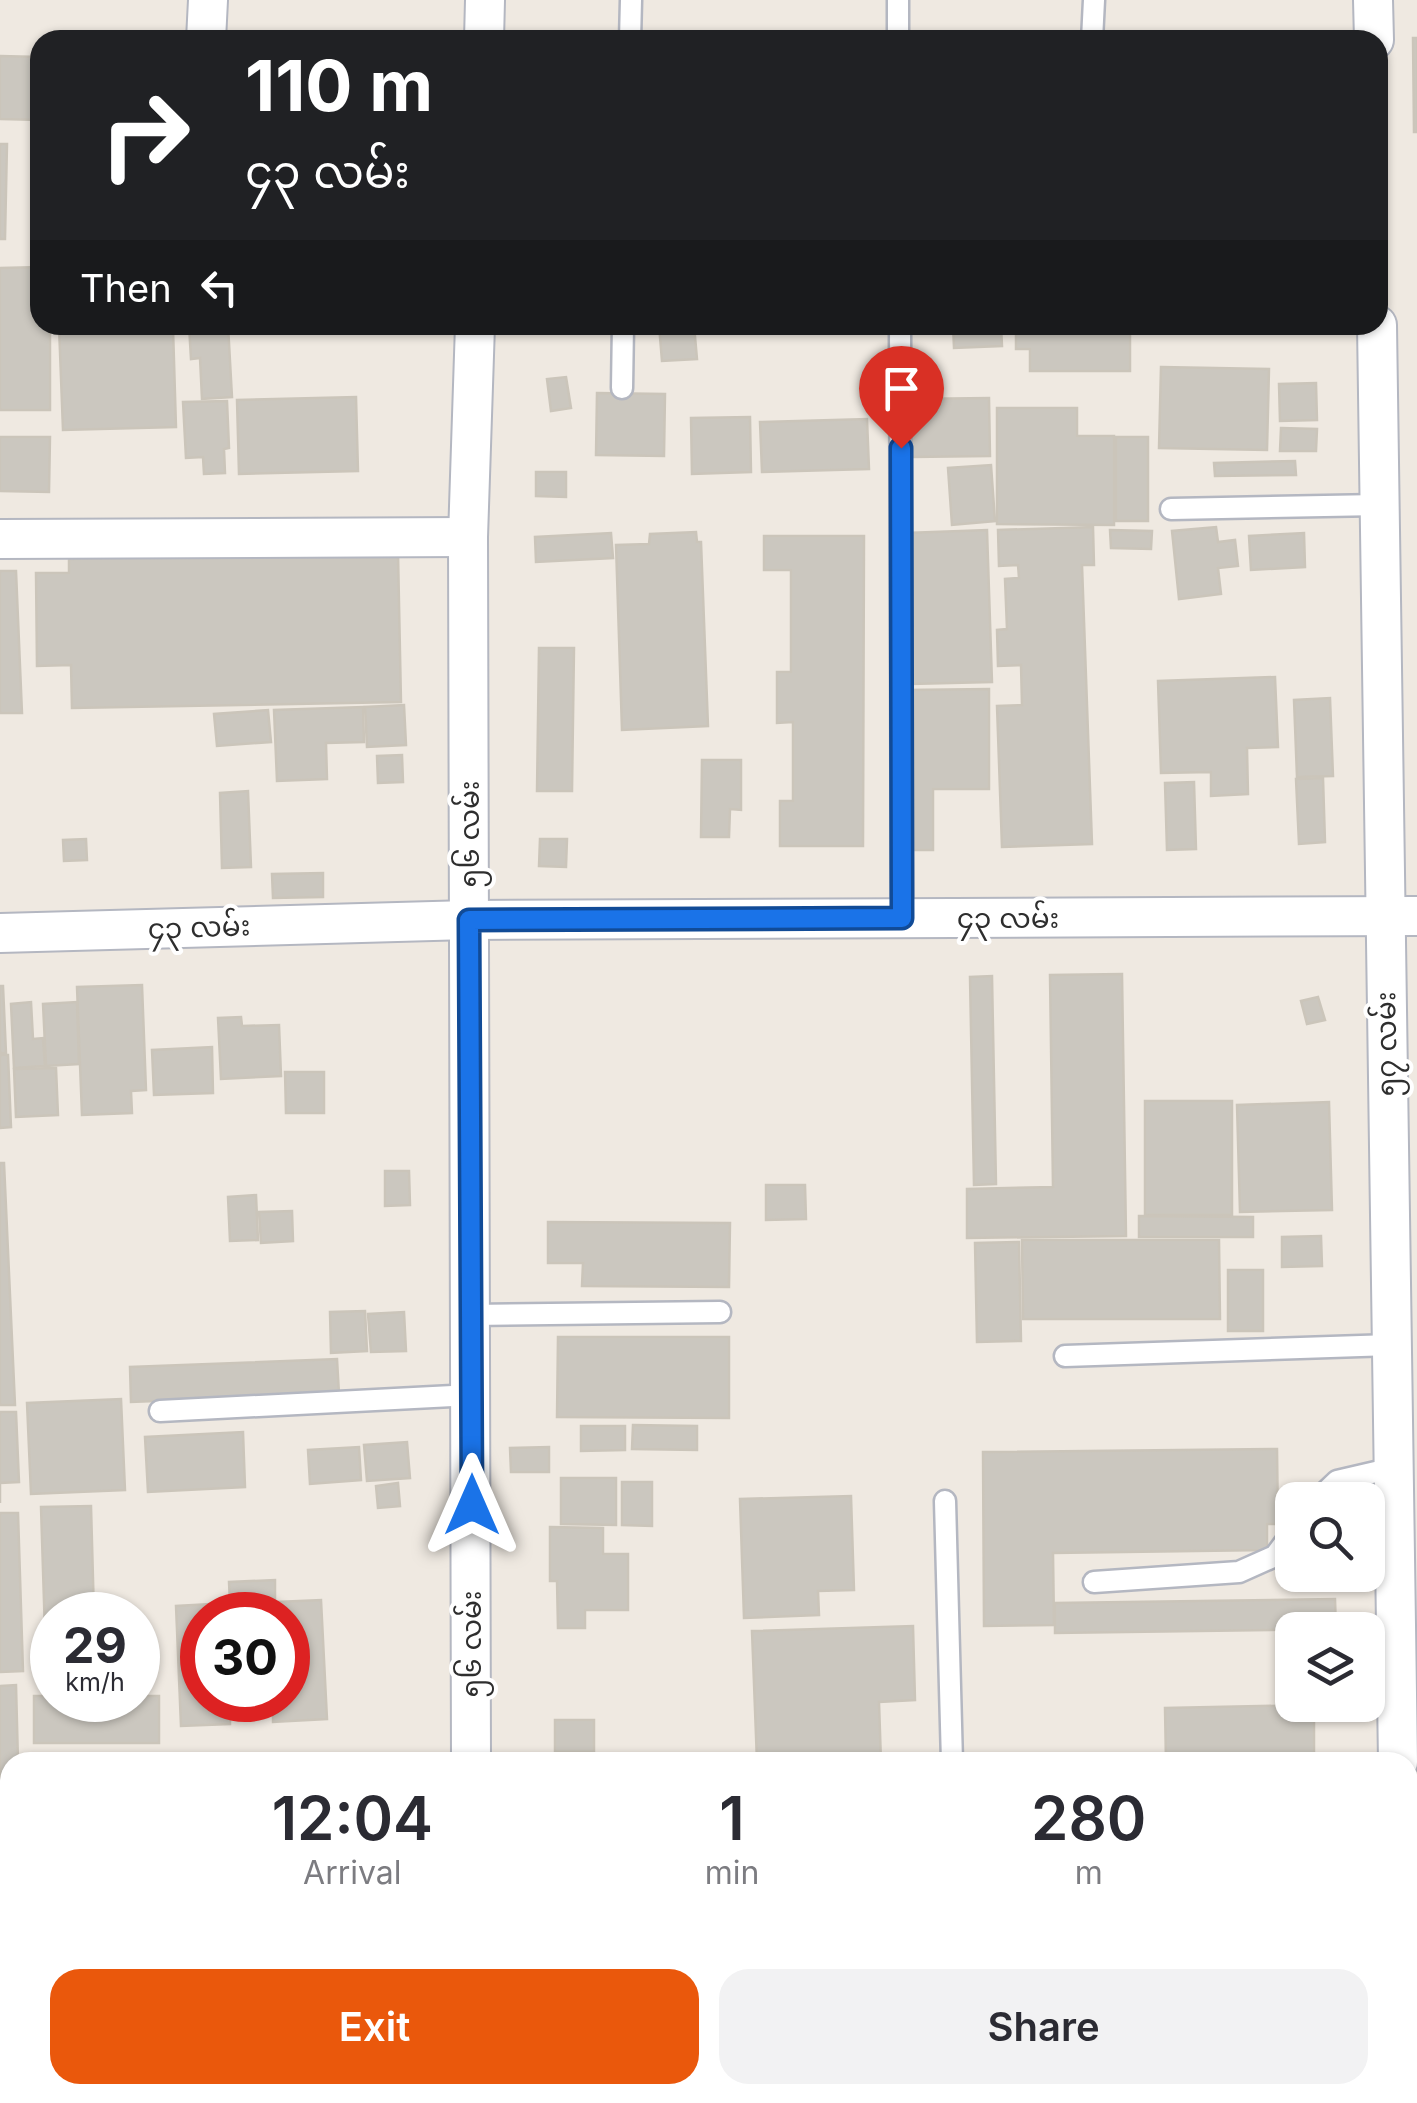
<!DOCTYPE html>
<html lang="en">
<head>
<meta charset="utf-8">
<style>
	body { margin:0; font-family:Inter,"Noto Sans Myanmar",sans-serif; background:#f2f2f3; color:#2b2b33; height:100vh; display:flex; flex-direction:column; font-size:38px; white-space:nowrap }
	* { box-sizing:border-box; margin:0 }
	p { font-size:32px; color:#7c7c81 }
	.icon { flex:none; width:55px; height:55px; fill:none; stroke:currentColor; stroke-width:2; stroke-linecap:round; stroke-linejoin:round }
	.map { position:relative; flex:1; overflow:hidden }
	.side { position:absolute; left:0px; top:1752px; width:1418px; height:352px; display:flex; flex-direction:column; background:#fff; border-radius:30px 30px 0 0; box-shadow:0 2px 8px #0004 }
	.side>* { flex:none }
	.top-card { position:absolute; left:30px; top:30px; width:1358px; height:305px; border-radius:30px; box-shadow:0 2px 8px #0004; background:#202124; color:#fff; overflow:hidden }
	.fabs { position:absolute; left:1275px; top:1482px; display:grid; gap:20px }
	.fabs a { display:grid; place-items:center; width:110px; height:110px; border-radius:20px; background:#fff; box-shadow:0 2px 8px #0004; font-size:50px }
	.speed { position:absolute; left:30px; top:1592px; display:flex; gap:20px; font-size:50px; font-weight:700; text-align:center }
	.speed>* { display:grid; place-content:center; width:130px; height:130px; border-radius:50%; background:#fff; box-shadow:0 2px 8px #0004; line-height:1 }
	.speed small { font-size:25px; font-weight:400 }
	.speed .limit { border:15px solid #d22; background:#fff; color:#111 }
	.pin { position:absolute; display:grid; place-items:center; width:85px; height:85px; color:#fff; margin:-102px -42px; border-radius:50% 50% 50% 0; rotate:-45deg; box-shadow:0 0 10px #0007 }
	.pin .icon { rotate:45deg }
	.me { position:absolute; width:110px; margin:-55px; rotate:0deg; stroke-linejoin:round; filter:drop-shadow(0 0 8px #0008) }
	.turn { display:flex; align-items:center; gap:35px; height:210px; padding:0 50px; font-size:45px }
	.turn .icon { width:130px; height:130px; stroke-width:2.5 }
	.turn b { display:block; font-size:70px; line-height:85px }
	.then { display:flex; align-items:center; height:95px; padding:0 50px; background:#0003; gap:20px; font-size:38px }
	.eta { display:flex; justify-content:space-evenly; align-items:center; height:170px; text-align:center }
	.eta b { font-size:60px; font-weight:600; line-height:70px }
	.button { display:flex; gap:20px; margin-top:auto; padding:20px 50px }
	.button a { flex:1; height:115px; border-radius:30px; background:#ea580c; color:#fff; font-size:40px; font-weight:600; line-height:115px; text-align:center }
	.button a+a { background:#f2f2f3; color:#2b2b33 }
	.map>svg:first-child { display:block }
</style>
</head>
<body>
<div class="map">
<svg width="1417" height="2103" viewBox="0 0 1417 2103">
	<rect width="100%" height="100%" fill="#efe9e1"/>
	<g fill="#cbc7bf" stroke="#cbc5ba" stroke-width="2.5" fill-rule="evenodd">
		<path d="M327,32V40H234V36Z"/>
		<path d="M1413,38H1417V132H1414Z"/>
		<path d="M0,56L40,57V120L0,119Z"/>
		<path d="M0,144H7L5,239H0Z"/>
		<path d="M40,267V325H50V410H0V268Z"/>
		<path d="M134,325V329L173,328L176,427L63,430L59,326Z"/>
		<path d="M189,325H228L232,397L202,399L200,358L191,359Z"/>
		<path d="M659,325H694L697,359L662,361Z"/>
		<path d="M953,325H1001L1002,346L954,348Z"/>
		<path d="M1016,325H1130V371H1030V349H1016Z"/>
		<path d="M1161,367L1269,369L1267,450L1159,448Z"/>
		<path d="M566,377L571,408L551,411L547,379Z"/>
		<path d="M1316,383L1317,420L1280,421L1279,384Z"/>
		<path d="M597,393L665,394L664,456L596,455Z"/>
		<path d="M356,397L358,471L239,474L237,400Z"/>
		<path d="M989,398L990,456L912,457L911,399Z"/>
		<path d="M227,401L229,448L224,449L225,473L204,474L203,457L186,458L183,402Z"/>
		<path d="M997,408H1077V436H1114V525L997,524Z"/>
		<path d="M750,417L751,472L692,474L691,418Z"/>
		<path d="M867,419L869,469L762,472L760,422Z"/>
		<path d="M1281,428L1317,429L1316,451H1280Z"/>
		<path d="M0,437H50L49,492L0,491Z"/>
		<rect x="1116" y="437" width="32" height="84"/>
		<path d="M1295,461L1296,475L1215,476L1214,463Z"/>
		<path d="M991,465L995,521L952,525L948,468Z"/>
		<path d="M536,472H566V497L536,496Z"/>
		<path d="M1093,527L1094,565H1082L1092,844L1002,847L997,706L1022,705L1021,665L998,666L997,630L1007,629L1005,579L1019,578L1018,565L999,566L998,530Z"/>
		<path d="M1216,527L1218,542L1235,540L1238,566L1218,568L1221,594L1179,599L1172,531Z"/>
		<path d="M987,530L992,682L911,684L906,533Z"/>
		<path d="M1110,530L1152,531L1151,549L1111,548Z"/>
		<path d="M696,532L697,542H701L708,726L622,730L616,545L649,544L650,534Z"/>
		<path d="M611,533L613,558L536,562L535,537Z"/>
		<path d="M1304,533L1305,567L1251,570L1249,536Z"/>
		<path d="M764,536H864L863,846H780V801H793V722L777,723V672H791V570H764Z"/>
		<path d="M398,553L401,702L72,708L71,665L37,666L36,573H69V559Z"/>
		<path d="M0,571H16L22,713H0Z"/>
		<path d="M539,648H574L572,791H537Z"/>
		<path d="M1275,677L1278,747L1247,748L1248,794L1211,796V772L1161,773L1158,681Z"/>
		<path d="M989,689V789H933V850H906V690Z"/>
		<path d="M1330,698L1333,776L1297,777L1294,700Z"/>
		<path d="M404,705L406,745L367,747L365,707Z"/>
		<path d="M363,707L364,742L326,743L327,779L277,781L274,710Z"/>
		<path d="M268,710L271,742L217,746L214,714Z"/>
		<path d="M402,755L403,782L378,783L377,756Z"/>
		<path d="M702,760H741V810L730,809L729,837H701Z"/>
		<path d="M1323,778L1325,842L1299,844L1296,779Z"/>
		<path d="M1194,782L1196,849L1167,850L1165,783Z"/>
		<path d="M248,791L251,867L222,868L220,793Z"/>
		<path d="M86,839L87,860L64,861L63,840Z"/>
		<path d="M540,839H567L566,867L539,866Z"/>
		<path d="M323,873V897L273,898L272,874Z"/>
		<path d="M1122,974L1126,1236L967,1238V1189L1053,1187L1050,975Z"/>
		<path d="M992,976L996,1184L974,1185L970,977Z"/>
		<path d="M142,985L146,1090L131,1091L132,1113L82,1115L77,987Z"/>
		<path d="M0,986H3L6,1053H0Z"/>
		<path d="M1318,997L1325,1020L1307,1024L1301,1001Z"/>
		<path d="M31,1002L33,1039L43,1038L45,1066L14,1068L11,1004Z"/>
		<path d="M77,1002L79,1064L46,1066L43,1004Z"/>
		<path d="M241,1017L242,1026L279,1025L281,1076L221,1079L218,1018Z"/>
		<path d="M212,1047L213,1093L154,1095L152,1050Z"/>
		<path d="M0,1055H8L11,1127L0,1128Z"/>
		<path d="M56,1068L58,1115L16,1117L14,1069Z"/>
		<path d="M285,1072H324V1113H286Z"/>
		<rect x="1145" y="1101" width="87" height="114"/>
		<path d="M1329,1102L1332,1210L1240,1212L1237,1105Z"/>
		<path d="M0,1163H4L15,1405H0Z"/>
		<path d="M385,1171H409L410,1205L385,1206Z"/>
		<path d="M766,1185H805L806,1219L766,1220Z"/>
		<path d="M256,1195L258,1240L230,1241L228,1197Z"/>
		<path d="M292,1211L293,1241L261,1243L259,1212Z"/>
		<path d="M1139,1216L1253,1217V1237H1139Z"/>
		<path d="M548,1222L730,1223L729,1287L582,1286L583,1263H548Z"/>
		<path d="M1321,1236L1322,1266L1282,1267V1237Z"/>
		<path d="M1022,1240H1219L1220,1319H1023Z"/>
		<path d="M1019,1242L1021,1341L977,1342L975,1243Z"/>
		<rect x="1228" y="1270" width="35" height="61"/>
		<path d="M365,1311L367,1351L331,1353L330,1312Z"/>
		<path d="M404,1312L406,1351L371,1352L368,1314Z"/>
		<path d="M558,1337H729V1418L557,1417Z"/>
		<path d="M337,1359L339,1394L131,1402L130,1367Z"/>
		<path d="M121,1399L125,1490L31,1494L27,1403Z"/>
		<path d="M0,1412H16L19,1482L0,1483V1503Z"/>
		<path d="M633,1425L697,1426V1450L632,1449Z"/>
		<path d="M581,1426H625V1450L581,1451Z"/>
		<path d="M243,1432L245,1487L148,1492L145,1437Z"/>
		<path d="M407,1442L410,1478L367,1481L364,1445Z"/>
		<path d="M359,1447L361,1480L310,1484L308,1450Z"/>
		<path d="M549,1447V1472H511L510,1448Z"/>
		<path d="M1277,1449L1278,1524H1267V1550L1053,1553L1054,1625L984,1626L983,1452Z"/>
		<path d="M561,1478H616V1525L561,1524Z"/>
		<path d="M622,1482H652V1526L622,1525Z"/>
		<path d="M398,1483L400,1506L378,1508L376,1486Z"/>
		<path d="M851,1496L854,1590L818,1591L819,1615L744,1618L740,1499Z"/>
		<path d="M91,1506L94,1615H52V1665H46L41,1507Z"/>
		<path d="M0,1513H18L23,1671L0,1672Z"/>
		<path d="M550,1527L603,1528V1554H628V1610H585V1628H558L557,1581H550Z"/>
		<path d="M275,1580V1602L321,1600L327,1719L273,1722V1712L230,1714V1724L181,1726L176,1606L230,1603L229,1582ZM202,1615H288V1700H202Z"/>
		<path d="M1335,1599L1336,1629L1055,1633V1603Z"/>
		<path d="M913,1626L915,1700L879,1702L881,1762H757L752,1631Z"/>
		<path d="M16,1685L18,1762H10V1882H0V1686Z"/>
		<path d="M34,1696H52V1700H138V1696H159V1743H34Z"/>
		<path d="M1314,1705V1762H1166L1165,1708Z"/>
		<rect x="555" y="1720" width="39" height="32"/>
		<path d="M10,1898V1985L0,1986V1911H4L3,1899Z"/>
	</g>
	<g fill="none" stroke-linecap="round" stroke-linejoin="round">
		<defs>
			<g id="lane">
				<path d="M898,0V40"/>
				<path d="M630,40L631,0"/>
				<path d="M1092,40L1094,0"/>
				<path d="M900,325L902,918"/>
				<path d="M622,388L623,325"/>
				<path d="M1171,509L1379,505"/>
				<path d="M471,1315L720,1312"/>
				<path d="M1065,1356L1391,1345"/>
				<path d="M160,1411L472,1395"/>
				<path d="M1317,1500L1337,1481L1393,1468"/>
				<path d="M945,1501L952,1762"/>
				<path d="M1094,1582L1239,1572L1275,1556L1292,1533"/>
			</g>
			<g id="street">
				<path d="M1373,0L1374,40"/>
				<path d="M206,40L208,0"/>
				<path d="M484,40L485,0"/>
				<path d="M1377,325L1398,1762"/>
				<path d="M0,539L468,537"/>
				<path d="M0,933L469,920L1417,916"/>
				<path d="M471,1762L468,537L475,325"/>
				<path d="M1408,2078H1417"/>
				<path d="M470,2095V2103"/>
				<path d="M0,2102L229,2095"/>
			</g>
		</defs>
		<use href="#lane" stroke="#b4b7c1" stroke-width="25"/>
		<use href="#street" stroke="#b4b7c1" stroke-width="42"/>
		<use href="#lane" stroke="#fff" stroke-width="20"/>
		<use href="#street" stroke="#fff" stroke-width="38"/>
	</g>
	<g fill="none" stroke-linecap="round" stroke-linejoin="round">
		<defs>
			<path id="route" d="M472,1505L469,920L902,918L901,448"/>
		</defs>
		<use href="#route" stroke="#114b97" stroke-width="25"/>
		<use href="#route" stroke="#1a73e8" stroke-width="18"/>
	</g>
	<g text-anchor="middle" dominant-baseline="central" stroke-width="8" stroke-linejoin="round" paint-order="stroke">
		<g font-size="28" fill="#2e2e2e" stroke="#fff">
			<text transform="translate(469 834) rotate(-90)">၅၆ လမ်း</text>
			<text x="1008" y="918">၄၃ လမ်း</text>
			<text transform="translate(199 927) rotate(-2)">၄၃ လမ်း</text>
			<text transform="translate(1386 1044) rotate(-91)">၅၇ လမ်း</text>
			<text transform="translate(471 1644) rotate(-90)">၅၆ လမ်း</text>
		</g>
	</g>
</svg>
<div class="fabs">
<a><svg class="icon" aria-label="search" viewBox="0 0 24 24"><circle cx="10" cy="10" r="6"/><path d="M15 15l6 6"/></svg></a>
<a><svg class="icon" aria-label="layers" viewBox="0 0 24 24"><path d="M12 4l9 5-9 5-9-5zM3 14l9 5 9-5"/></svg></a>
</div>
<div class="speed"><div>29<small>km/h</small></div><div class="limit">30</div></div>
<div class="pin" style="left:901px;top:448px;background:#d93025"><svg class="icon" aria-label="arrive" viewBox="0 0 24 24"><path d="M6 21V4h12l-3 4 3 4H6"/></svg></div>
<svg class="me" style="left:472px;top:1505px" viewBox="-20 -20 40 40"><path d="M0-17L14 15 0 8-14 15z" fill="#1a73e8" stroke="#fff" stroke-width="4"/></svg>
<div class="top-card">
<div class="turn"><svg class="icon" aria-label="right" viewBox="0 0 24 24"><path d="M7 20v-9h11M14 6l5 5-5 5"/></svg><div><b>110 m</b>၄၃ လမ်း</div></div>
<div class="then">Then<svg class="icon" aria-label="left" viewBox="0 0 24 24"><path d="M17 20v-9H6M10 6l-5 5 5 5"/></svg></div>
</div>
<section class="side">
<div class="eta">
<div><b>12:04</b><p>Arrival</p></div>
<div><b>1</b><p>min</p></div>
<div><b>280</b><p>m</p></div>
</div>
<div class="button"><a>Exit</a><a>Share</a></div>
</section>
</div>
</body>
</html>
